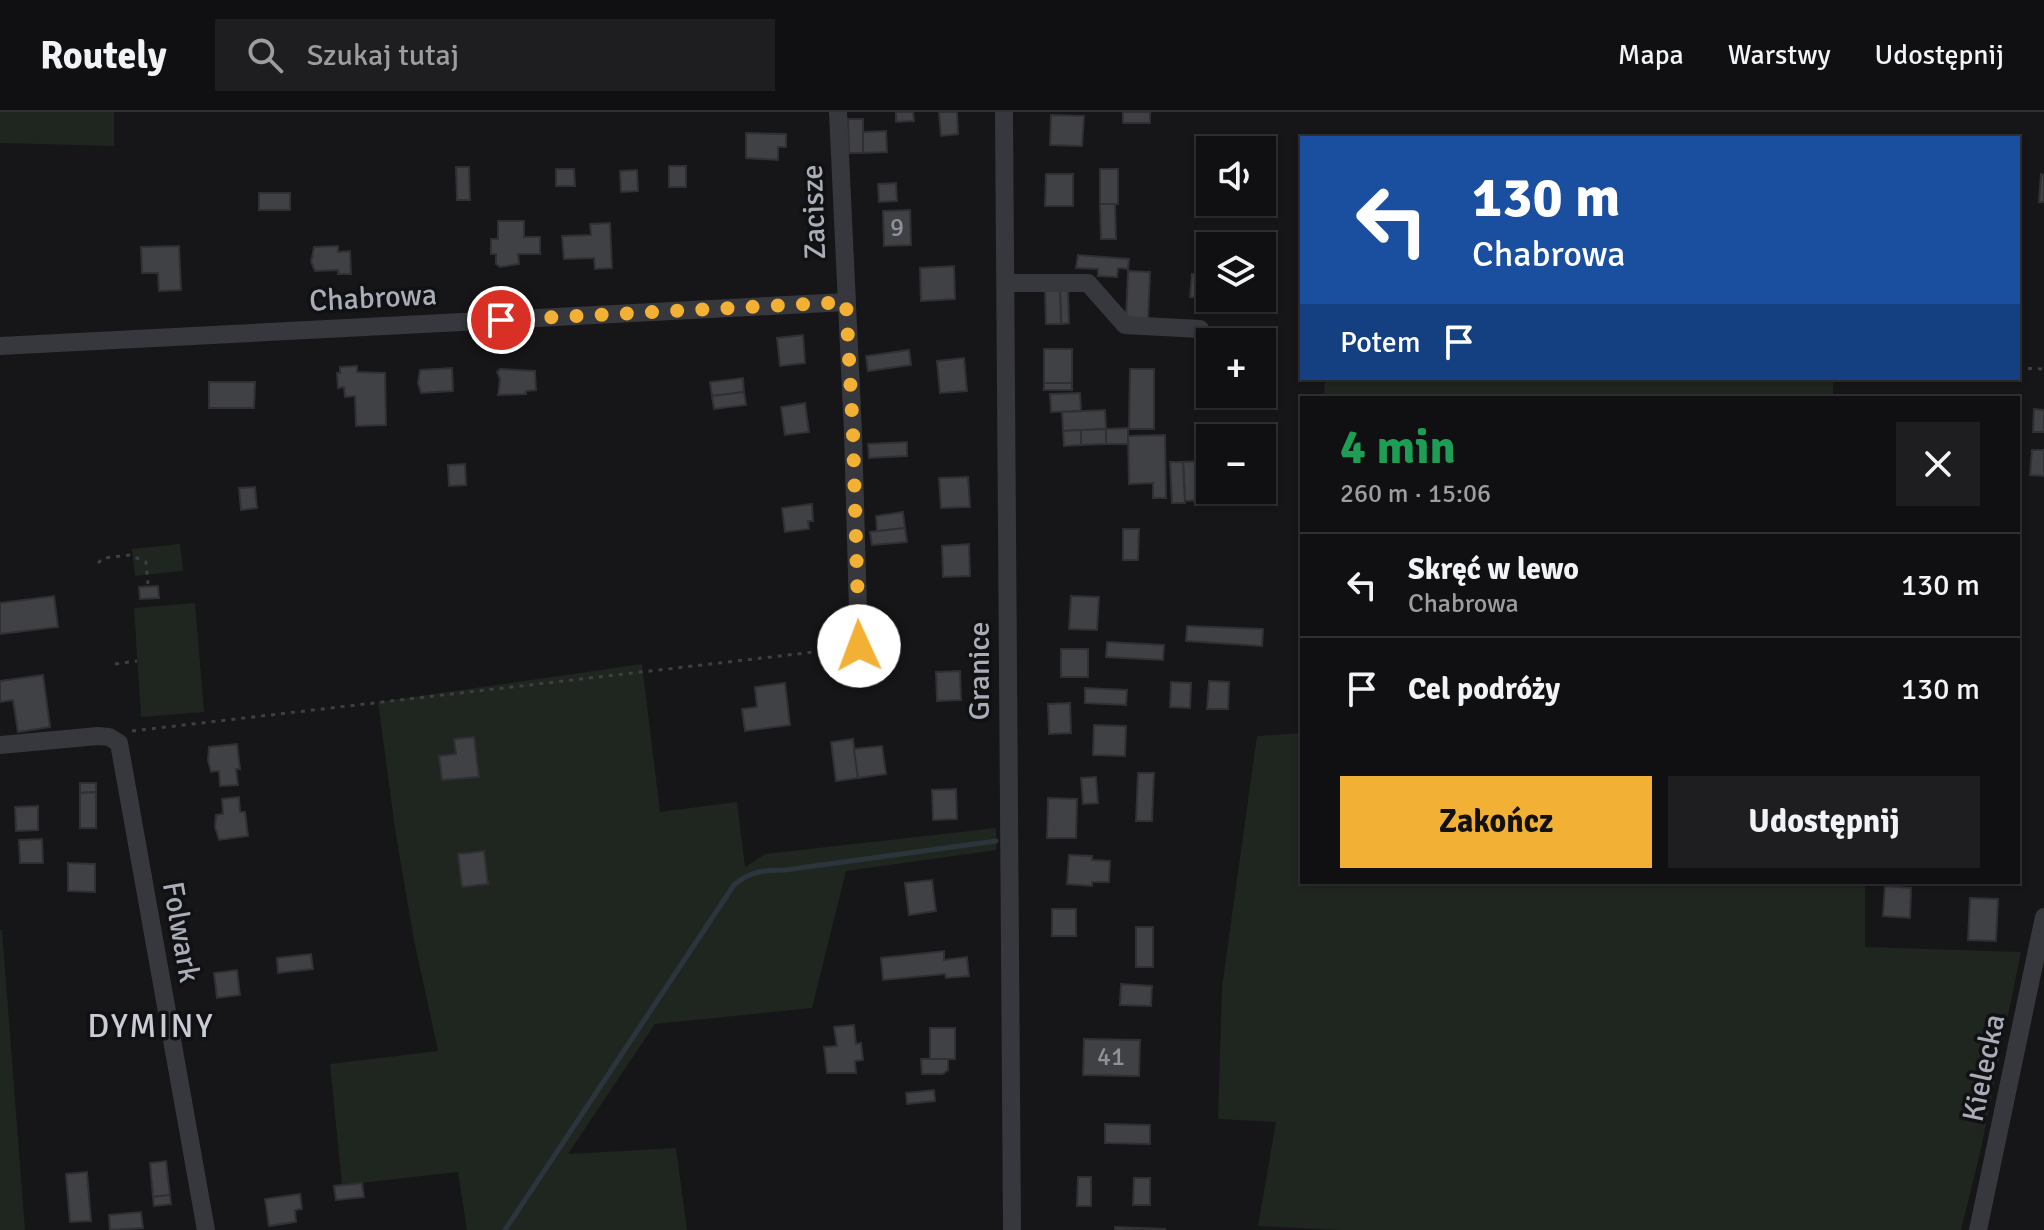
<!DOCTYPE html>
<html lang="pl">
<head>
<meta charset="utf-8">
<style>
	body { margin:0; font-family:Signika,sans-serif; background:#1e1e20; color:#f1f3f6; height:100vh; display:flex; flex-direction:column; font-size:30px; white-space:nowrap }
	* { box-sizing:border-box; margin:0 }
	p { font-size:26px; color:#9c9d9f }
	.icon { flex:none; width:44px; height:44px; fill:none; stroke:currentColor; stroke-width:2; stroke-linecap:round; stroke-linejoin:round }
	.map { position:relative; flex:1; overflow:hidden }
	.drawer { position:absolute; left:1300px; top:284px; width:720px; height:488px; display:flex; flex-direction:column; background:#101012; border-radius:0px; box-shadow:0 2px 6px #0004,0 0 0 2px #303032 }
	.drawer>* { flex:none }
	.banner { position:absolute; left:1300px; top:24px; width:720px; height:244px; border-radius:0px; box-shadow:0 2px 6px #0004,0 0 0 2px #303032; background:#1a4fa0; color:#fff; overflow:hidden }
	.tools { position:absolute; left:1196px; top:24px; display:grid; gap:16px }
	.tools a { display:grid; place-items:center; width:80px; height:80px; border-radius:0px; background:#101012; box-shadow:0 2px 6px #0004,0 0 0 2px #303032; font-size:40px }
	.pin { position:absolute; display:grid; place-items:center; width:68px; height:68px; color:#fff; margin:-34px; border:4px solid #fff; border-radius:50%; box-shadow:0 2px 8px #0007 }
	.me { position:absolute; width:88px; margin:-44px; rotate:358deg; stroke-linejoin:round; filter:drop-shadow(0 0 6px #0008) }
	.turn { display:flex; align-items:center; gap:28px; height:168px; padding:0 40px; font-size:36px }
	.turn .icon { width:104px; height:104px; stroke-width:2.5 }
	.turn b { display:block; font-size:56px; line-height:68px }
	.then { display:flex; align-items:center; height:76px; padding:0 40px; background:#0003; gap:16px; font-size:30px }
	.round { display:grid; place-items:center; flex:none; width:84px; height:84px; border-radius:0px; background:#1e1e20 }
	.summary { display:flex; align-items:center; justify-content:space-between; height:136px; padding:0 40px }
	h1 { font-size:48px; font-weight:800; line-height:60px; color:#1e9e55 }
	.primary-button { display:flex; gap:16px; margin-top:auto; padding:16px 40px }
	.primary-button a { flex:1; height:92px; border-radius:0px; background:#f2b134; color:#111; font-size:32px; font-weight:800; line-height:92px; text-align:center }
	.primary-button a+a { background:#1e1e20; color:#f1f3f6 }
	ul { padding:0; list-style:none }
	li { display:flex; align-items:center; gap:24px; height:104px; padding:0 40px; border-top:2px solid #303032 }
	li div { flex:1 }
	li b { display:block; font-size:30px }
	li em { font-style:normal }
	header { display:flex; align-items:center; gap:48px; box-sizing:border-box; height:112px; padding:0 40px; background:#101012; border-bottom:2px solid #303032 }
	header strong { font-size:38px }
	nav { display:flex; gap:44px; margin-inline-start:auto; font-size:28px }
	.search { width:560px; height:72px; background:#1e1e20; display:flex; align-items:center; gap:20px; box-sizing:border-box; padding:0 28px; border-radius:0px; color:#9c9d9f; font-size:30px }
	.map>svg:first-child { display:block }
</style>
</head>
<body>
<header>
<strong>Routely</strong>
<div class="search"><svg class="icon" aria-label="search" viewBox="0 0 24 24"><circle cx="10" cy="10" r="6"/><path d="M15 15l6 6"/></svg>Szukaj tutaj</div>
<nav><a>Mapa</a><a>Warstwy</a><a>Udostępnij</a></nav>
</header>
<div class="map">
<svg width="2044" height="1118" viewBox="0 0 2044 1118">
	<rect width="100%" height="100%" fill="#161618"/>
	<g fill="#1e261f">
		<path d="M0,0H114V34L0,31Z"/>
		<path d="M1325,266H1833V286H1324Z"/>
		<path d="M180,432L183,459L135,464L132,437Z"/>
		<path d="M195,491L204,600L141,605L134,496Z"/>
		<path d="M642,552L660,700L737,690L745,755L765,742L996,716V738L846,759L812,896L655,912L568,1042L676,1036L687,1118H467L458,1060L342,1073L330,952L438,939L414,828L395,717L378,590Z"/>
		<path d="M1302,621V770H1865V835L2021,840L1980,1041L1961,1118H1341L1258,1114L1276,1010L1218,1007L1222,875L1257,624Z"/>
		<path d="M0,818H2L25,1118H0Z"/>
	</g>
	<g fill="none" stroke-linecap="round" stroke-linejoin="round">
		<path stroke="#2c353c" stroke-width="5" d="M505,1118L734,773C750,759 765,758 785,758L996,729"/>
	</g>
	<g fill="#404145" stroke="#303034" stroke-width="2">
		<path d="M896,0H913L914,9L896,10Z"/>
		<path d="M939,0H957L958,22L941,24Z"/>
		<rect x="1123" y="0" width="27" height="11"/>
		<path d="M1051,3L1084,4L1082,34L1050,33Z"/>
		<path d="M848,7H863V41H849Z"/>
		<path d="M886,19L887,40L863,41V20Z"/>
		<path d="M746,21L786,22V35H778V48L746,46Z"/>
		<rect x="669" y="54" width="17" height="21"/>
		<path d="M456,55H469L470,88H457Z"/>
		<path d="M556,57H574L575,74H556Z"/>
		<rect x="1100" y="57" width="18" height="35"/>
		<path d="M637,58L638,79L621,80L620,59Z"/>
		<path d="M1046,62H1073V94H1045Z"/>
		<path d="M2041,62L2044,63V90H2039Z"/>
		<path d="M896,71L897,89L879,90L878,72Z"/>
		<rect x="259" y="81" width="31" height="17"/>
		<path d="M1100,92H1115L1116,127H1101Z"/>
		<path d="M910,98L911,133L884,134L883,99Z"/>
		<path d="M498,109H524V125H540V142H518L519,152L500,155L496,152V142H491V127H498Z"/>
		<path d="M610,111L612,156L595,157L594,146L564,147L562,124L591,123L590,112Z"/>
		<path d="M179,134L181,178L159,179L158,161H142L141,135Z"/>
		<path d="M338,134V140L350,139L351,162H338V158L315,159L311,150L314,135Z"/>
		<path d="M1078,143L1129,147L1128,157L1118,156L1117,165L1098,164V157L1076,156Z"/>
		<path d="M954,154L955,187L921,189L920,156Z"/>
		<path d="M1128,159L1150,160L1148,207H1126Z"/>
		<path d="M1192,162L1210,163V186L1216,187L1190,185Z"/>
		<path d="M1060,178H1068L1069,211L1061,212Z"/>
		<path d="M1060,178L1061,212H1046L1045,179Z"/>
		<path d="M803,223L805,251L780,254L777,226Z"/>
		<rect x="1044" y="237" width="28" height="34"/>
		<path d="M909,238L911,253L868,259L866,244Z"/>
		<path d="M964,246L967,279L940,281L937,249Z"/>
		<path d="M357,254V260L385,261L386,313L356,314L355,284L345,285L344,275L338,276L337,261H340V255Z"/>
		<path d="M452,256L453,279L421,281L418,271L420,258Z"/>
		<path d="M500,257L535,259L536,278L526,279V282L498,283L500,267L497,260Z"/>
		<path d="M1130,257H1154V317H1129Z"/>
		<path d="M743,266L744,280L712,284L710,270Z"/>
		<path d="M209,270H255L254,296H209Z"/>
		<rect x="1044" y="271" width="28" height="7"/>
		<path d="M744,280L746,293L714,297L712,284Z"/>
		<path d="M1080,281L1081,299L1051,300L1050,282Z"/>
		<path d="M805,291L809,320L785,323L781,295Z"/>
		<path d="M2034,297L2044,298V320H2033Z"/>
		<path d="M1105,298L1106,317L1063,319L1062,300Z"/>
		<path d="M1128,316V332H1106V317Z"/>
		<path d="M1106,317V332L1081,333V318Z"/>
		<path d="M1081,318V333L1064,334L1063,319Z"/>
		<path d="M1165,323L1166,386H1153V371L1129,372L1128,324Z"/>
		<path d="M907,330V344L869,346L868,332Z"/>
		<path d="M2032,338H2044V364L2030,363Z"/>
		<path d="M1201,349L1203,388L1185,389L1183,350Z"/>
		<path d="M1170,350H1183L1185,391H1172Z"/>
		<path d="M465,352L466,373L449,374L448,353Z"/>
		<path d="M968,365L970,395L941,396L939,366Z"/>
		<path d="M255,375L257,396L241,398L239,376Z"/>
		<path d="M812,392L813,409H808L809,417L785,420L782,396Z"/>
		<path d="M903,400L905,416L877,419L876,404Z"/>
		<path d="M905,416L907,430L872,433L870,420Z"/>
		<path d="M1123,417H1139L1138,448H1123Z"/>
		<path d="M969,432L970,464L943,465L942,434Z"/>
		<path d="M158,474L159,486L140,487L139,475Z"/>
		<path d="M54,484L58,515L0,522V491Z"/>
		<path d="M1071,484L1099,485L1097,518L1069,517Z"/>
		<path d="M1187,514L1263,517L1262,534L1186,529Z"/>
		<path d="M1107,530L1164,533L1163,548L1106,545Z"/>
		<rect x="1061" y="537" width="27" height="28"/>
		<path d="M960,559L961,588L937,589L936,560Z"/>
		<path d="M43,563L50,615L18,620L13,588L0,590V569Z"/>
		<path d="M1209,569L1229,570L1228,597H1207Z"/>
		<path d="M1171,570L1191,571L1190,596L1170,595Z"/>
		<path d="M785,571L790,613L745,619L742,597L757,595L755,575Z"/>
		<path d="M1085,576L1127,578L1126,593L1085,591Z"/>
		<path d="M1070,591L1071,621L1049,622L1048,592Z"/>
		<path d="M1094,613L1126,614L1125,644L1093,643Z"/>
		<path d="M474,625L479,665L442,668L439,644L456,642L454,627Z"/>
		<path d="M853,627L858,666L836,669L831,630Z"/>
		<path d="M237,632L240,657H236L238,673L220,674L219,659L211,660L208,648L209,635Z"/>
		<path d="M882,634L886,662L858,666L854,637Z"/>
		<path d="M1138,661H1154L1152,709H1136Z"/>
		<path d="M1096,665L1098,691L1083,692L1081,666Z"/>
		<path d="M80,671H96V680L80,681Z"/>
		<path d="M956,677L957,707L933,708L932,678Z"/>
		<path d="M96,680V716H80V681Z"/>
		<path d="M239,685L240,700H245L248,724L219,728L215,715L216,703L223,702L222,687Z"/>
		<path d="M1048,686L1077,687L1076,726H1047Z"/>
		<path d="M38,694V718L16,719L15,695Z"/>
		<path d="M42,727L43,751H20L19,728Z"/>
		<path d="M484,739L488,772L462,775L458,742Z"/>
		<path d="M1069,743L1092,744V748L1110,749L1109,770H1092V774L1067,772Z"/>
		<path d="M68,751L95,752V780L68,779Z"/>
		<path d="M932,768L936,799L909,803L905,771Z"/>
		<path d="M1885,774L1911,776L1910,806L1883,804Z"/>
		<path d="M1970,786L1998,787L1996,829L1968,828Z"/>
		<rect x="1052" y="797" width="24" height="27"/>
		<rect x="1136" y="815" width="17" height="40"/>
		<path d="M944,839V848L967,845L969,864L946,866L945,862L883,868L881,846Z"/>
		<path d="M311,842L313,857L278,861L277,846Z"/>
		<path d="M237,858L240,883L217,886L214,861Z"/>
		<path d="M1121,872L1152,874L1151,894L1120,893Z"/>
		<path d="M854,913L856,932L861,931L863,948L855,949L856,961H827L824,935L837,934L834,915Z"/>
		<rect x="930" y="916" width="25" height="31"/>
		<path d="M1084,927L1140,928L1139,964L1083,963Z"/>
		<path d="M921,947H948V958L943,962H922Z"/>
		<path d="M934,978L935,989L907,992L906,981Z"/>
		<path d="M1105,1012L1150,1013V1032L1105,1031Z"/>
		<path d="M166,1049L170,1083L153,1085L150,1051Z"/>
		<path d="M87,1060L91,1109L70,1110L66,1062Z"/>
		<path d="M1078,1065H1091V1094H1077Z"/>
		<path d="M1134,1066H1150V1093H1133Z"/>
		<path d="M362,1071L364,1085L336,1088L334,1074Z"/>
		<path d="M300,1082L302,1097L295,1098L296,1110L269,1114L265,1087Z"/>
		<path d="M170,1083L171,1092L154,1094L153,1085Z"/>
		<path d="M141,1100L143,1116L110,1118L109,1103Z"/>
		<path d="M1115,1115L1165,1117V1118H1115Z"/>
	</g>
	<g fill="none" stroke-linecap="round" stroke-linejoin="round">
		<g stroke="#3d3f44" stroke-width="3" stroke-dasharray="4 6" stroke-linecap="butt">
			<path d="M2018,256L2044,257"/>
			<path d="M98,451L104,446L130,443L146,450L148,472"/>
			<path d="M115,552L137,549"/>
			<path d="M132,619L840,537"/>
		</g>
		<g stroke="#37383d" stroke-width="18">
			<path d="M838,0L853,321L859,534"/>
			<path d="M1004,0L1012,1118"/>
			<path d="M1006,171H1088L1125,213L1200,217"/>
			<path d="M0,234L846,190"/>
			<path d="M0,633L98,624L109,625L119,631L206,1118"/>
			<path d="M1978,1118L2044,805"/>
		</g>
	</g>
	<g fill="none" stroke-linecap="round" stroke-linejoin="round">
		<path stroke="#f2b134" stroke-width="14" stroke-dasharray="0 25.2" d="M501,208L846,190L853,321L859,534"/>
	</g>
	<g text-anchor="middle" dominant-baseline="central" stroke-width="7" stroke-linejoin="round" paint-order="stroke">
		<g font-size="26" fill="#8e929b">
			<text x="897" y="116">9</text>
			<text x="1111" y="945">41</text>
		</g>
		<g font-size="30" fill="#a8adb8" stroke="#111113">
			<text transform="translate(814 100) rotate(-92)">Zacisze</text>
			<text transform="translate(373 186) rotate(-3)">Chabrowa</text>
			<text transform="translate(979 559) rotate(-90)">Granice</text>
			<text transform="translate(181 820) rotate(80)">Folwark</text>
			<text transform="translate(1984 956) rotate(-78)">Kielecka</text>
		</g>
		<g font-size="34" letter-spacing="2" fill="#c9ccd4" stroke="#111113">
			<text x="151" y="914">DYMINY</text>
		</g>
	</g>
</svg>
<div class="tools">
<a><svg class="icon" aria-label="sound" viewBox="0 0 24 24"><path d="M4 9h4l5-4v14l-5-4H4zM17 9q2 3 0 6"/></svg></a>
<a><svg class="icon" aria-label="layers" viewBox="0 0 24 24"><path d="M12 4l9 5-9 5-9-5zM3 14l9 5 9-5"/></svg></a>
<a>+</a>
<a>−</a>
</div>
<div class="pin" style="left:501px;top:208px;background:#d93025"><svg class="icon" aria-label="arrive" viewBox="0 0 24 24"><path d="M6 21V4h12l-3 4 3 4H6"/></svg></div>
<svg class="me" style="left:859px;top:534px" viewBox="-20 -20 40 40"><circle r="19" fill="#fff"/><path d="M0-13L10 11 0 6-10 11z" fill="#f2b134"/></svg>
<div class="banner">
<div class="turn"><svg class="icon" aria-label="left" viewBox="0 0 24 24"><path d="M17 20v-9H6M10 6l-5 5 5 5"/></svg><div><b>130 m</b>Chabrowa</div></div>
<div class="then">Potem<svg class="icon" aria-label="arrive" viewBox="0 0 24 24"><path d="M6 21V4h12l-3 4 3 4H6"/></svg></div>
</div>
<section class="drawer">
<div class="summary"><div><h1>4 min</h1><p>260 m · 15:06</p></div><a class="round"><svg class="icon" aria-label="close" viewBox="0 0 24 24"><path d="M6 6l12 12M18 6L6 18"/></svg></a></div>
<ul>
<li><svg class="icon" aria-label="left" viewBox="0 0 24 24"><path d="M17 20v-9H6M10 6l-5 5 5 5"/></svg><div><b>Skręć w lewo</b><p>Chabrowa</p></div><em>130 m</em></li>
<li><svg class="icon" aria-label="arrive" viewBox="0 0 24 24"><path d="M6 21V4h12l-3 4 3 4H6"/></svg><div><b>Cel podróży</b></div><em>130 m</em></li>
</ul>
<div class="primary-button"><a>Zakończ</a><a>Udostępnij</a></div>
</section>
</div>
</body>
</html>
